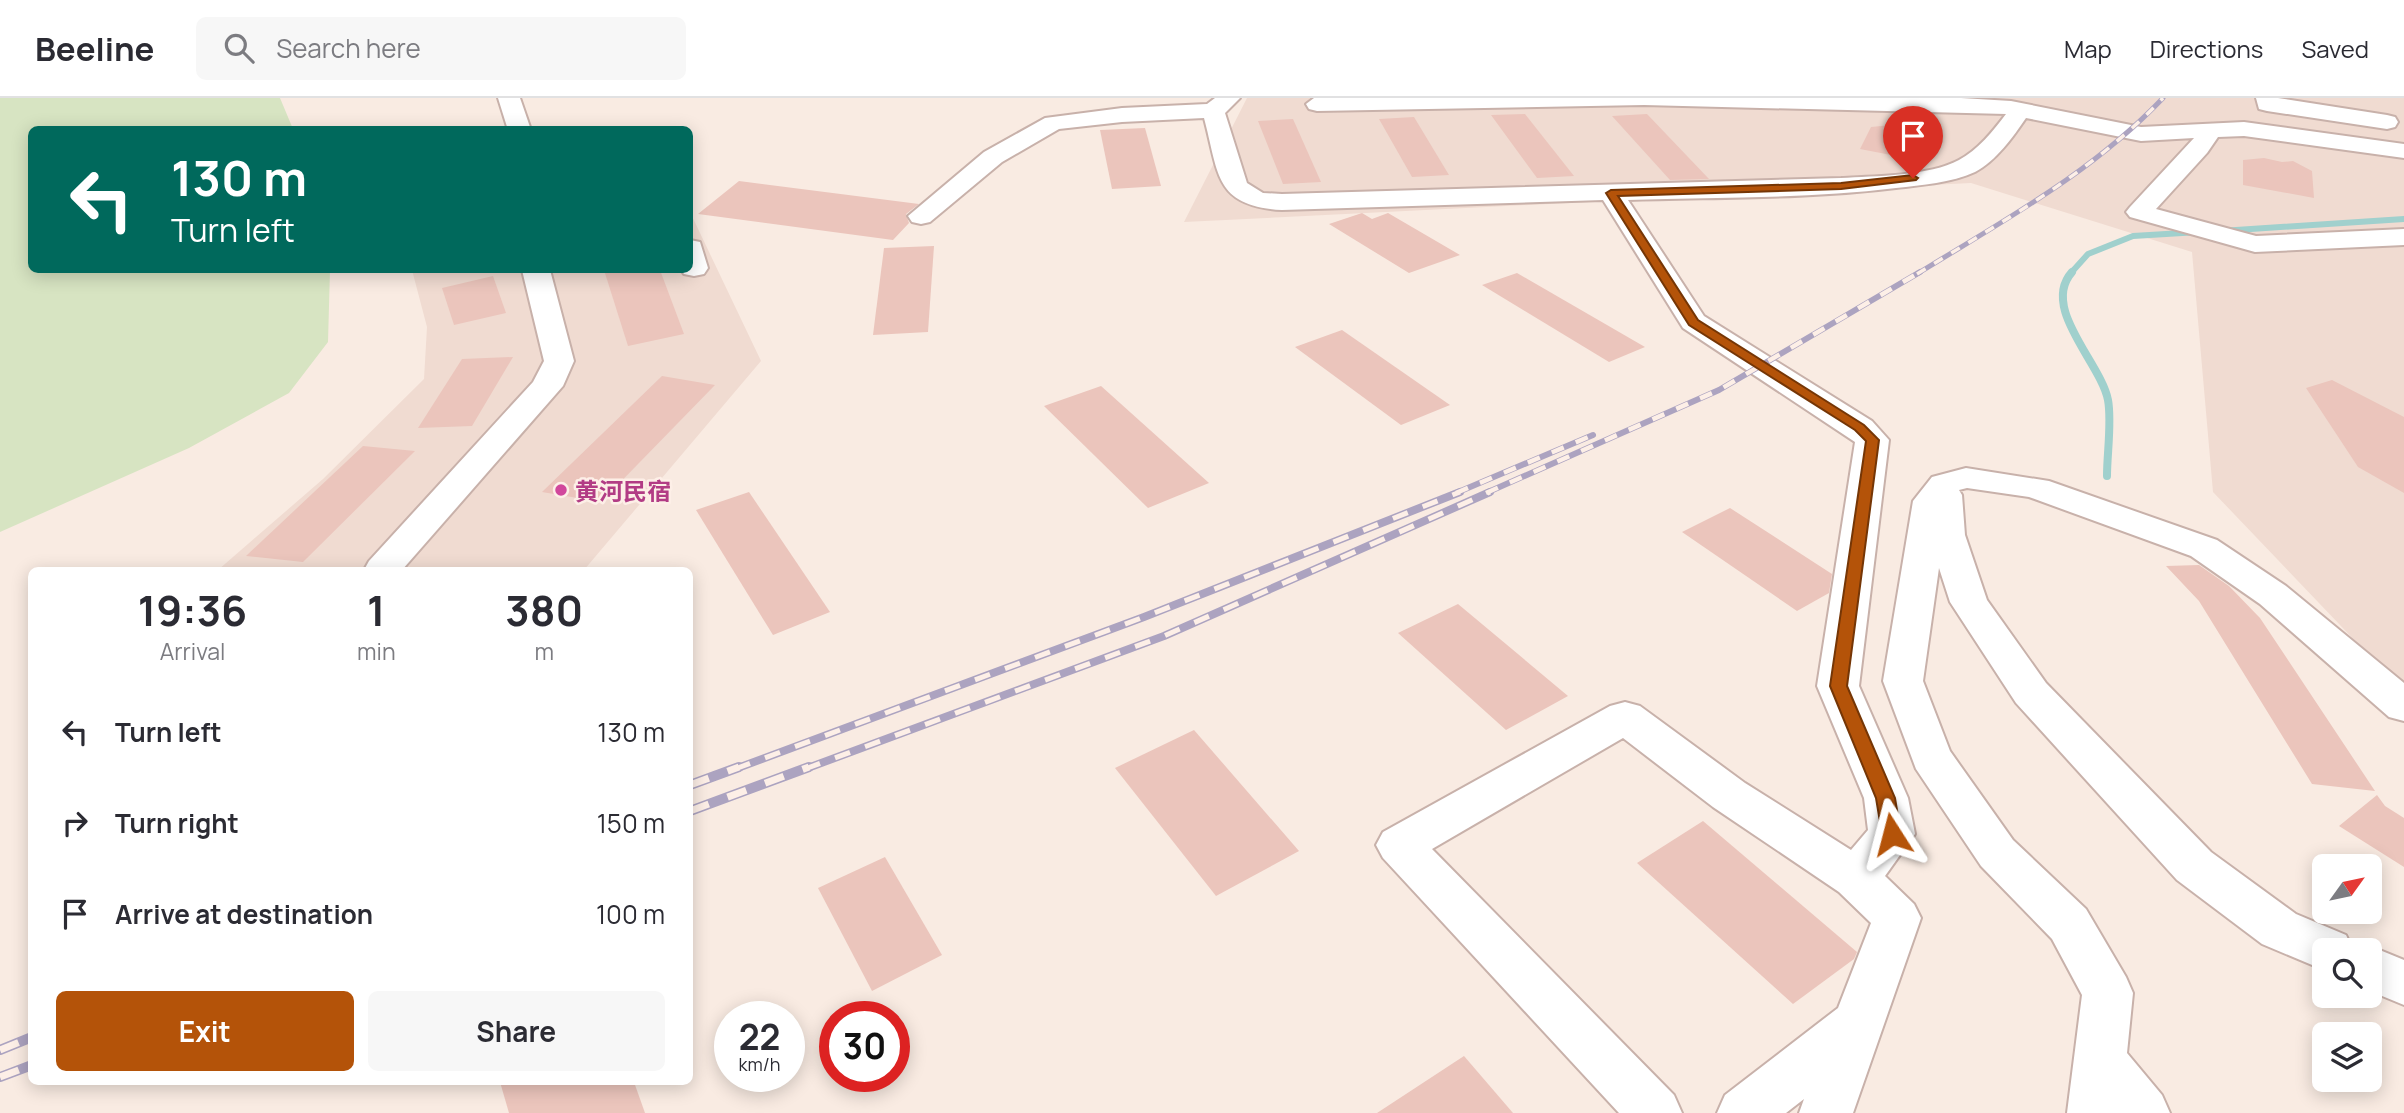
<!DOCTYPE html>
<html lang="en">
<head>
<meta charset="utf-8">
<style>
	body { margin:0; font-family:Manrope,"Noto Sans SC",sans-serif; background:#f7f7f7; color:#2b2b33; height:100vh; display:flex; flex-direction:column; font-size:26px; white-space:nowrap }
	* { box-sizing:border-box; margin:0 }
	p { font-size:23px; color:#7c7c81 }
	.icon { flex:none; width:38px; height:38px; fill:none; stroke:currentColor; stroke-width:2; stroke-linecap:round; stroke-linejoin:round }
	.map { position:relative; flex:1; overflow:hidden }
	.sheet { position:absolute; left:28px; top:469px; width:665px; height:518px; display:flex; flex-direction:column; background:#fff; border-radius:10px; box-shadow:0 4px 18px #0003 }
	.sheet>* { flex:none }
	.banner { position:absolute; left:28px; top:28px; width:665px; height:147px; border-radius:10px; box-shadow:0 4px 18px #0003; background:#00695c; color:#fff; overflow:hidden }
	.needle { width:46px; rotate:57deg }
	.controls { position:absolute; left:2312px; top:756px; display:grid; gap:14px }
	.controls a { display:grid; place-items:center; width:70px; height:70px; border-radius:10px; background:#fff; box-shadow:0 4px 18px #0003; font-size:35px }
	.speed { position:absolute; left:714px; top:903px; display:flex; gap:14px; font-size:35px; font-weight:700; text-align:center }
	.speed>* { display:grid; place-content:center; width:91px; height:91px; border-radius:50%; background:#fff; box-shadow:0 4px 18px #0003; line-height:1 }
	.speed small { font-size:18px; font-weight:400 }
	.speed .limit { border:10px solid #d22; background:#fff; color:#111 }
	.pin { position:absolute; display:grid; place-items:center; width:60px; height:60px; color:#fff; margin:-72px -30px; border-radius:50% 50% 50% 0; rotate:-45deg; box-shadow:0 0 7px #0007 }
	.pin .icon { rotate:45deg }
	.me { position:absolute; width:77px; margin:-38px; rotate:351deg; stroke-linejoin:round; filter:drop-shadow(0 0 5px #0008) }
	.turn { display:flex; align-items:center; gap:24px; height:147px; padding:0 28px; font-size:32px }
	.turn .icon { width:91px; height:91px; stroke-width:2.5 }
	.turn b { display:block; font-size:49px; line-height:60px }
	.eta { display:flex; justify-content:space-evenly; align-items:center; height:119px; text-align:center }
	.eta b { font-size:42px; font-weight:700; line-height:49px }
	.action { display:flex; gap:14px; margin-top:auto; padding:14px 28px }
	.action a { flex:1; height:80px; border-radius:10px; background:#b45309; color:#fff; font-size:28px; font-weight:700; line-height:80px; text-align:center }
	.action a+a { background:#f7f7f7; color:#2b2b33 }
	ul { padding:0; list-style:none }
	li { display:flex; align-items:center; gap:21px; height:91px; padding:0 28px }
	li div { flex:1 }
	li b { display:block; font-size:26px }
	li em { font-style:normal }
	header { display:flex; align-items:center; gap:42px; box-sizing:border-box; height:98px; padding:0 35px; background:#fff; border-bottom:2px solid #e1e1e2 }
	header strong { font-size:33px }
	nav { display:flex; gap:38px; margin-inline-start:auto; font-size:24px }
	.search { width:490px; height:63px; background:#f7f7f7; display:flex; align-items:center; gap:18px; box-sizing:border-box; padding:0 24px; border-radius:10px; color:#7c7c81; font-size:26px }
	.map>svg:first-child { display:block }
</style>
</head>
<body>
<header>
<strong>Beeline</strong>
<div class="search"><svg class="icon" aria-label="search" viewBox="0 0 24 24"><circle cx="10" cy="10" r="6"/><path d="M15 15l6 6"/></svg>Search here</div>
<nav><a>Map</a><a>Directions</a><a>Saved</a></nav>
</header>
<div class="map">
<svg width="2404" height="1015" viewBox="0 0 2404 1015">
	<rect width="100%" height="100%" fill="#f9ebe2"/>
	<g fill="#f0dbd1">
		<path d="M1247,0H2404V594L2213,394L2192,154L1971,85L1184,124Z"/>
		<path d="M690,114L761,263L584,472H218L323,381L424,281L427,229L412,172H690Z"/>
	</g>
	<path fill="#d7e4c2" d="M0,0H280L293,31L32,32V172H330L328,244L289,295L189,350L0,434Z"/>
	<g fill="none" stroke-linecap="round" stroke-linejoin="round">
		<g stroke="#a0d0cd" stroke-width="6">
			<path d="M2221,133L2404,121"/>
			<path d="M2070,176L2088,156L2133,138L2199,134"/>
		</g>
		<path stroke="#a0d0cd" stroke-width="8" d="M2072,174C2040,210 2101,265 2108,302C2112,324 2107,355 2107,378"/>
	</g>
	<g fill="#ebc5bc">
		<path d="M1525,16L1574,78L1537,80L1491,17Z"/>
		<path d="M1647,16L1709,81L1670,82L1612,18Z"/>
		<path d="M1414,19L1449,77L1412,79L1379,21Z"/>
		<path d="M1293,21L1321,84L1283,86L1258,23Z"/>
		<path d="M1891,27L1919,30L1932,38L1922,63L1860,51L1871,29Z"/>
		<path d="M1145,30L1161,88L1112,91L1100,32Z"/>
		<path d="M2264,60L2282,64L2293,63L2312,73L2314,100L2243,87V62Z"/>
		<path d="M739,83L919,106L906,116L909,125L893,142L698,116Z"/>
		<path d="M1362,115L1372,121L1388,115L1460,157L1409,175L1329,126Z"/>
		<path d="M934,148L928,234L873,237L884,150Z"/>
		<path d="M604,172H660L684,236L628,248Z"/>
		<path d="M1517,175L1645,249L1609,264L1482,187Z"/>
		<path d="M493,178L506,215L454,227L442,190Z"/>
		<path d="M1342,232L1450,307L1401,327L1295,249Z"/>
		<path d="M513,259L472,328L418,330L462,261Z"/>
		<path d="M662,278L715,287L601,404L542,394Z"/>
		<path d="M2332,282L2404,319V395L2358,369L2306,290Z"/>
		<path d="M1101,288L1209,385L1148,410L1044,308Z"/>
		<path d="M363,348L415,353L303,464L246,458Z"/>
		<path d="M749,394L830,514L773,537L696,412Z"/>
		<path d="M1730,410L1832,476L1829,495L1797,513L1682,434Z"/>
		<path d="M2199,467L2229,488L2260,520L2375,693L2312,686L2199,503L2166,468Z"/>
		<path d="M1458,506L1568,598L1506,632L1398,535Z"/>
		<path d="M1194,632L1299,753L1216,798L1115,670Z"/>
		<path d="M2377,697L2385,708L2404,720V769L2339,728Z"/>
		<path d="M1703,723L1857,854L1854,861L1793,906L1637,765Z"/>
		<path d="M885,759L942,857L872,893L818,790Z"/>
		<path d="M1464,958L1513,1015H1377Z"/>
		<path d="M500,984H634L645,1015H509Z"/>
	</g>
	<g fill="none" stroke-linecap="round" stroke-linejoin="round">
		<defs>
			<g id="minor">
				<path d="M498,0H520L531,32H508Z"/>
				<path d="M1215,0H1240L1225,15L1247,85L1263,95L1282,96L1841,80C1875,78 1930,78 1959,62C1978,52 1993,33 2006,16L1644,7L1317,13L1309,11L1306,6L1314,0H1961L2011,3L2141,29L2244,24L2404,46V60L2244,38L2218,39L2207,55L2156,111L2256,138L2404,131V147L2255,154L2130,119L2126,114L2130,109L2194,40L2141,43L2026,20C2013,39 1996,63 1975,74C1951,85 1922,87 1896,90C1808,101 1717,99 1628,102L1704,218L1872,323L1889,342L1859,588L1908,700L1915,736L1885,778L1914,806L1921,820L1853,1015H1799L1804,1001L1786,1015H1717L1725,997L1838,910L1871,825L1839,794L1713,709L1623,640L1432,751L1674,997L1682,1015H1619L1383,760L1376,747L1383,734L1610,608L1625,604L1640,608L1745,685L1851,752L1868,732L1864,700L1817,588L1855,344L1683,230L1603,102L1282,112C1214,108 1219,76 1204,20L1122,24L1059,31L1002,64L930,124L921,126L912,124L908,118L984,54L1045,20L1122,10L1207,6Z"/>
				<path d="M2256,0H2278L2387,17L2395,19L2398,24L2395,29L2387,31L2267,13L2259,11Z"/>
				<path d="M690,142L700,144L708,170L704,176L694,178L684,176L681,172H690Z"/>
				<path d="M522,172H550L574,263L563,288L402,472H364L369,463L533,284L544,263Z"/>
				<path d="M1966,370L2049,383L2217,442L2286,488L2404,585V623L2389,619L2260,506L2191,458L2029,399L1967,390L1959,392L1962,397L1965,437L1987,502L2046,585L2211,754L2296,816L2346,837L2353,852H2324V872L2262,846L2177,782L2016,605L1950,504L1939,470L1923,583L1950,653L2013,742L2086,811L2126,879L2133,895L2127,955L2162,997L2170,1015H2067L2082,897L2052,841L1981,768L1916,671L1883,583L1913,403L1932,379Z"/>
				<path d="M2370,848L2404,862V907L2370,893V852H2359Z"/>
			</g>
		</defs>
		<use href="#minor" stroke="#c8b1aa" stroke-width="4"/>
		<use href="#minor" fill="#fff" fill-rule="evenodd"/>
		<defs>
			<path id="rail-far3" d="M1917,176C2004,122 2092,75 2163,0"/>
			<g id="rail-far2">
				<path d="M1456,395L1593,337"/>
				<path d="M1486,395L1719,292L1920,174"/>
			</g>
			<g id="rail-far1">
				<path d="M735,671L1144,519L1460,394"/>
				<path d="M805,671L1164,538L1490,394"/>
			</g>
			<g id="rail">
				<path d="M690,687L739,669"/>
				<path d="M690,713L809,669"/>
				<path d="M0,952L32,939"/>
				<path d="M0,979L32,967"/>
			</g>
		</defs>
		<use href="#rail-far3" stroke="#aca3c0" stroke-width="5"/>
		<use href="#rail-far2" stroke="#aca3c0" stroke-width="6"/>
		<use href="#rail-far1" stroke="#aca3c0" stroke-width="8"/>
		<use href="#rail" stroke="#aca3c0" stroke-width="10"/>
		<use href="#rail-far3" stroke="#fdefe7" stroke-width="3.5" stroke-dasharray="10" stroke-linecap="butt"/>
		<use href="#rail-far2" stroke="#fdefe7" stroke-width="4.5" stroke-dasharray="13" stroke-linecap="butt"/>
		<use href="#rail-far1" stroke="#fdefe7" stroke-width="5" stroke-dasharray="16" stroke-linecap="butt"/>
		<use href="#rail" stroke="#fdefe7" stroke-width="7" stroke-dasharray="20" stroke-linecap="butt"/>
	</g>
	<path fill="#b45309" stroke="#753606" stroke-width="2" d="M1913,77L1918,80L1916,82L1841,91L1618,98L1698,222L1864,327L1879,342L1847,588L1895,700L1901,736L1898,741L1892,743L1885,741L1882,736L1876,700L1830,588L1866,343L1855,332L1689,227L1606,95L1611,92L1841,85Z"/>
	<circle fill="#d1479c" stroke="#fdefe7" stroke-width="2.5" cx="561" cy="392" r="7"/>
	<g text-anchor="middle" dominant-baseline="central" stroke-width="5" stroke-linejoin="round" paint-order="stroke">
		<g font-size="24" font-weight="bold" fill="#b23c85" stroke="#fdefe7" text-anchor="start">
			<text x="575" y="392">黄河民宿</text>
		</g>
	</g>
</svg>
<div class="controls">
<a><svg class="needle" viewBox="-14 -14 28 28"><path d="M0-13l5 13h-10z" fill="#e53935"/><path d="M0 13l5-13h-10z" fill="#7c7c81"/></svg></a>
<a><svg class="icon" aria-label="search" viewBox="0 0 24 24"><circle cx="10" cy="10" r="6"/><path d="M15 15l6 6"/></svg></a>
<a><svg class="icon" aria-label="layers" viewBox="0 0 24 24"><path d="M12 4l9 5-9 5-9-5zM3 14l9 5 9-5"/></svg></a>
</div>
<div class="speed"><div>22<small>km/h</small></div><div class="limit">30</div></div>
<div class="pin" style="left:1913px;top:80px;background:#d93025"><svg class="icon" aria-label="arrive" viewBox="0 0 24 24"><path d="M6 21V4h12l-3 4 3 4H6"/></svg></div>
<svg class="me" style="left:1892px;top:736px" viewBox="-20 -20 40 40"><path d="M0-17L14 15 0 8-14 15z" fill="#b45309" stroke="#fff" stroke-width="4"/></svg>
<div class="banner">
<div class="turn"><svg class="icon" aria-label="left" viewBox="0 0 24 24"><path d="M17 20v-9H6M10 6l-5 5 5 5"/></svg><div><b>130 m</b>Turn left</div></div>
</div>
<section class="sheet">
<div class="eta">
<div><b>19:36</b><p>Arrival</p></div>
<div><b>1</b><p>min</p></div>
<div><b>380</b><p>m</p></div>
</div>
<ul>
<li><svg class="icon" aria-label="left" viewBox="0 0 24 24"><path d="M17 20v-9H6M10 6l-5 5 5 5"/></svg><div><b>Turn left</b></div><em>130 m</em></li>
<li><svg class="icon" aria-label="right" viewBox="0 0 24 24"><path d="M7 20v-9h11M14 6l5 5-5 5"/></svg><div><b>Turn right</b></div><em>150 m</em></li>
<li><svg class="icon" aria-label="arrive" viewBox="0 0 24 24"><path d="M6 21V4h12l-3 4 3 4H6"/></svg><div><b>Arrive at destination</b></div><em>100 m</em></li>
</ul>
<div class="action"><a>Exit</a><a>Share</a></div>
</section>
</div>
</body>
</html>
